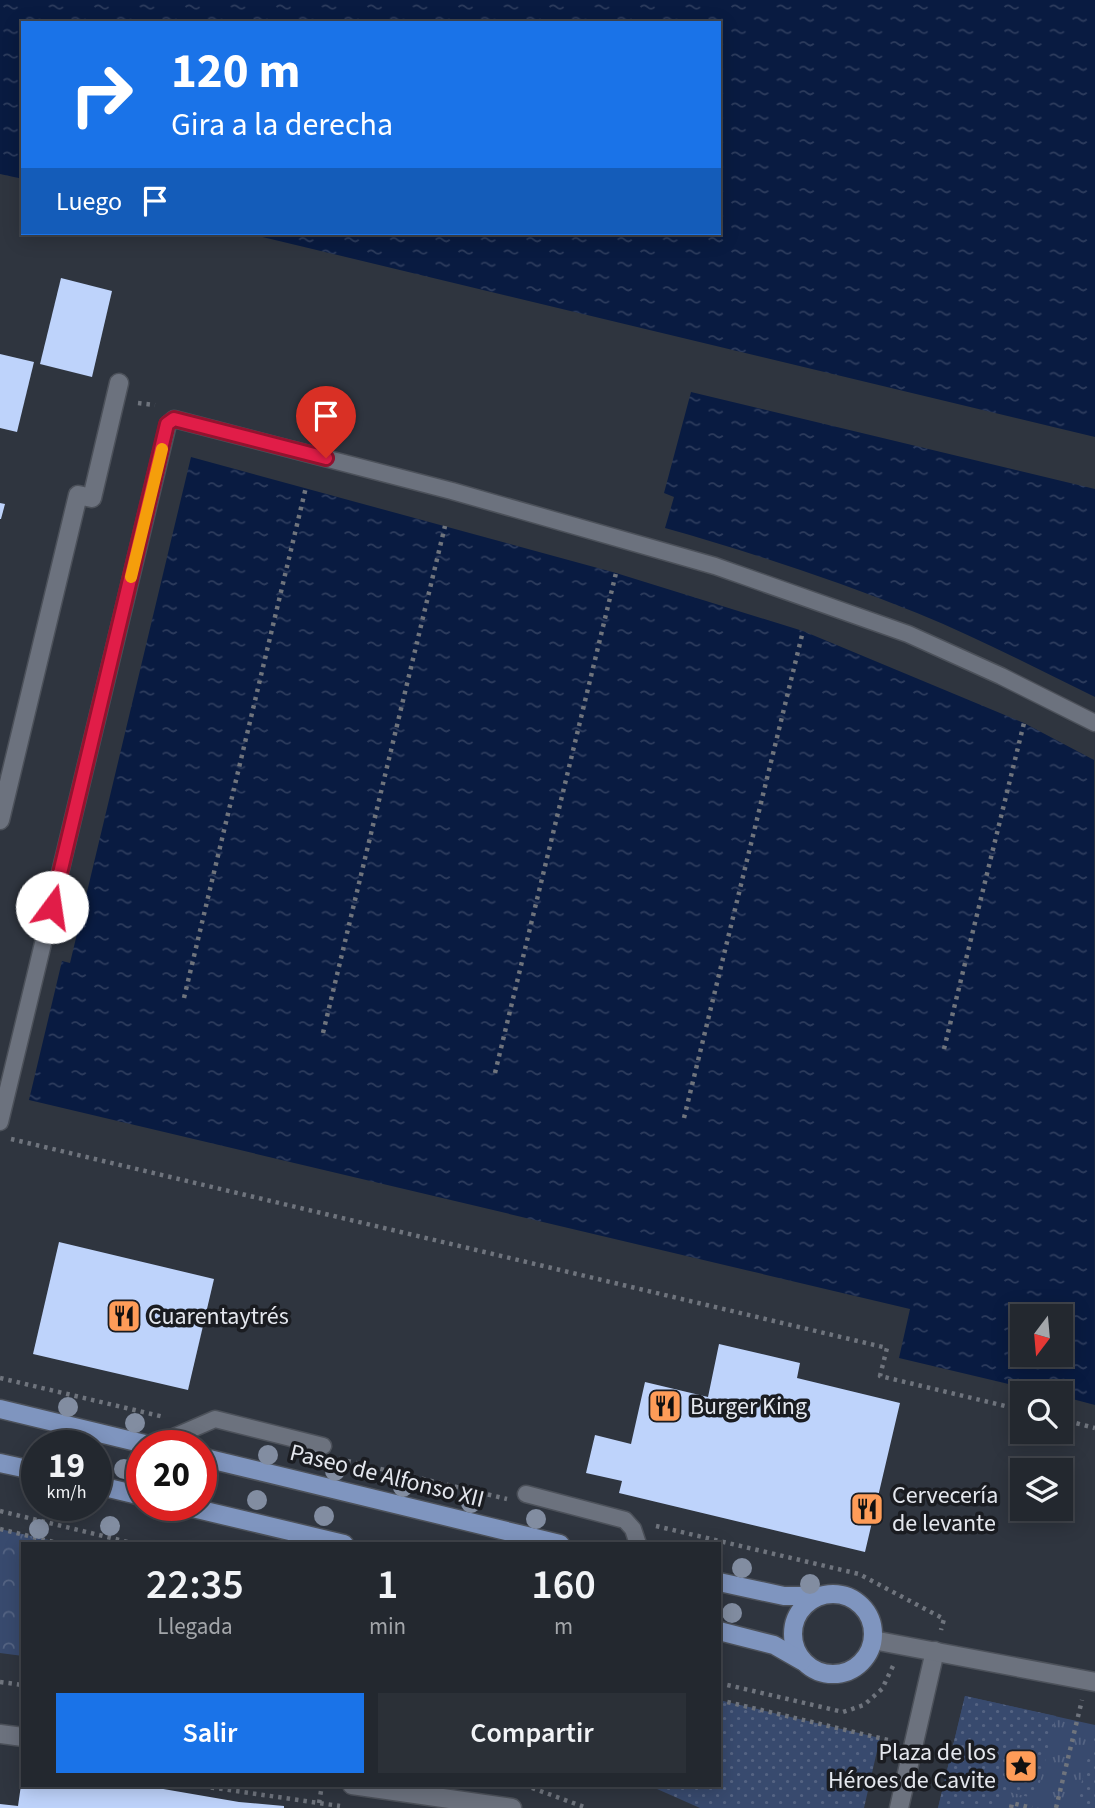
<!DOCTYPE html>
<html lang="es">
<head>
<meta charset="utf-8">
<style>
	body { margin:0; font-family:"Source Sans 3",sans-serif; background:#2b3037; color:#f1f3f6; height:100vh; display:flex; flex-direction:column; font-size:26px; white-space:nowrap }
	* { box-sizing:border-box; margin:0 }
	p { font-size:23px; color:#a3a6aa }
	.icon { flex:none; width:38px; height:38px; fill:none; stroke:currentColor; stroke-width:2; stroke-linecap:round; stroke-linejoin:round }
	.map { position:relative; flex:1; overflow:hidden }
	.side { position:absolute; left:21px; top:1542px; width:700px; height:245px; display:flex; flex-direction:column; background:#23282f; border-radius:0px; box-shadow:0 4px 18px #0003,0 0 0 2px #40444b }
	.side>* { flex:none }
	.hud { position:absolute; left:21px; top:21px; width:700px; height:214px; border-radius:0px; box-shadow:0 4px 18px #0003,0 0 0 2px #40444b; background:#1a73e8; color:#fff; overflow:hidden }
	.needle { width:46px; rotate:196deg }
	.tools { position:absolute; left:1010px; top:1304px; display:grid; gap:14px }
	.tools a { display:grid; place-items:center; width:63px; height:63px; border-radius:0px; background:#23282f; box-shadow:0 4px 18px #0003,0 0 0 2px #40444b; font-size:35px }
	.speed { position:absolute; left:21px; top:1430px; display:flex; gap:14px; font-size:35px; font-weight:700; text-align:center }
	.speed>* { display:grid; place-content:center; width:91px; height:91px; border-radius:50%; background:#23282f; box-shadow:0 4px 18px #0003,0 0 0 2px #40444b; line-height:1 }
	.speed small { font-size:18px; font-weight:400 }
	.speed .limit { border:10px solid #d22; background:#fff; color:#111 }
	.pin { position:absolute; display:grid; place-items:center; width:60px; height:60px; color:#fff; margin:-72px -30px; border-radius:50% 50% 50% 0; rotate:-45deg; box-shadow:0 0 7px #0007 }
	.pin .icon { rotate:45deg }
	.me { position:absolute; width:77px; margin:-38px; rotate:14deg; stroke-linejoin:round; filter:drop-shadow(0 0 5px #0008) }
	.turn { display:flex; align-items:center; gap:24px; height:147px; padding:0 35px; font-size:32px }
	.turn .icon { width:91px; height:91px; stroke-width:2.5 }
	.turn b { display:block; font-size:49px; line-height:60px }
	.then { display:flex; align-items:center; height:66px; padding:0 35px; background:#0003; gap:14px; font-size:26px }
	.eta { display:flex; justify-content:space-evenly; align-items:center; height:119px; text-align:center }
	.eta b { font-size:42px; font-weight:600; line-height:49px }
	.action { display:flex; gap:14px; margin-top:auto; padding:14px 35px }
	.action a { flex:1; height:80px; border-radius:0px; background:#1a73e8; color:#fff; font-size:28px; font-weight:600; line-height:80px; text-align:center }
	.action a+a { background:#2b3037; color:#f1f3f6 }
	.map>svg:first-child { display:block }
</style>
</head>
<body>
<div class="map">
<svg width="1095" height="1808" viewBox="0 0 1095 1808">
	<defs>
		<pattern id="grass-tufts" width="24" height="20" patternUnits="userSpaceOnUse" patternTransform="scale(1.75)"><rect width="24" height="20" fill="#384a6e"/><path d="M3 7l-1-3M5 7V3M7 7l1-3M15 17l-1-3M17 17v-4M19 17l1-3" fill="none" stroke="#556483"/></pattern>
		<pattern id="forest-crowns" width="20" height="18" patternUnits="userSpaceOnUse" patternTransform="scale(1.75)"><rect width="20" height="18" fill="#384a6e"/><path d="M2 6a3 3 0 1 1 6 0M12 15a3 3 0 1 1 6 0" fill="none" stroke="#556483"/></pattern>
		<pattern id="garden-dots" width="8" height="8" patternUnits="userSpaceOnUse" patternTransform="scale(1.75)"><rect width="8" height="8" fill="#384a6e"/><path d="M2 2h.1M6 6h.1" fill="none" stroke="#556483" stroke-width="1.8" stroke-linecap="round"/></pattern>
		<pattern id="water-ripples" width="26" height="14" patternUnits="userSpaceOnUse" patternTransform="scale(1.75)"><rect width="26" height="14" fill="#091b41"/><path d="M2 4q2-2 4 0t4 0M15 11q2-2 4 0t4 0" fill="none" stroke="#2d3c5d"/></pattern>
	</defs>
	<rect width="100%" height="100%" fill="#2f353f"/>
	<path fill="url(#grass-tufts)" d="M965,1696L1095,1725V1808H938Z"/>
	<path fill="url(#forest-crowns)" d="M0,1529L62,1543L23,1544V1656L0,1653Z"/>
	<g fill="url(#garden-dots)">
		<path d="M965,1696L1056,1716L1036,1799L1005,1791L1000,1808H938Z"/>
		<path d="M719,1700L880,1738L864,1808H700L648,1785H719Z"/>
		<path d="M1095,1730V1808H1075Z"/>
	</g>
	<g fill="url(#water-ripples)" fill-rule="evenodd">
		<path d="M0,0H1095V437L246,233H719V23H23V179L0,174Z"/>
		<path d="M691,392L1095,489V697C1036,668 978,638 917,613C835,580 750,552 665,528L674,497L664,493Z"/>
		<path d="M191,457L616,573L803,631L1024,723L1094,760L1095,1405L1061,1396L1060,1393H1046L899,1358L910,1309L29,1100L62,961L70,963ZM1022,1316H1060V1354H1022Z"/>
	</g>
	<g fill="#bed3fb">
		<path d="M61,278L112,291L92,377L40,364Z"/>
		<path d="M0,354L34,362L17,432L0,428Z"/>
		<path d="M0,503L5,504L1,519H0Z"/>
		<path d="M59,1242L214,1279L188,1390L33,1354Z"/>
		<path d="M719,1344L800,1363L797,1378L900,1403L865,1552L619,1493L622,1481L586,1473L595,1435L631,1444L645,1382L708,1397Z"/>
		<path d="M21,1785H140L239,1802L284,1806V1808H0V1804L18,1806Z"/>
	</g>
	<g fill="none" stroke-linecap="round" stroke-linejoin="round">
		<defs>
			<g id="service">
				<path d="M0,1122L168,424L174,419L452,491L715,566L908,634L1001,676L1095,723"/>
				<path d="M153,1446L215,1419L323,1446"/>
				<path d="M526,1494L625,1520L633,1529L638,1544"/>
			</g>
			<path id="pedestrian" d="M899,1808L935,1651"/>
			<g id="minor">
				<path d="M0,820L78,495L92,498L119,383"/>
				<path d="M873,1640L1095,1682"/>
				<path d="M0,1734L23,1737"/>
				<path d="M352,1785L512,1808"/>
			</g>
			<g id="primary">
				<path d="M0,1409L153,1446"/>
				<path d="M201,1457L560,1544"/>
				<path d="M0,1463L37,1471"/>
				<path d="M96,1485L142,1496"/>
				<path d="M180,1505L344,1544"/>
				<path d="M719,1582L784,1596H818"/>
				<circle cx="833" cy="1634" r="40"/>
				<path d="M719,1631L774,1645L802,1661"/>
			</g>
		</defs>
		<use href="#service" stroke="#4c515a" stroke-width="19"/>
		<use href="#pedestrian" stroke="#4c515a" stroke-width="21"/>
		<use href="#minor" stroke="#4c515a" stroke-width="21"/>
		<use href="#primary" stroke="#4c515a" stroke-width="21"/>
		<g stroke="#6f747d" stroke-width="4.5" stroke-dasharray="3.5 5" stroke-linecap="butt">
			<path d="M138,403L155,405"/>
			<path d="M184,998L306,487"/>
			<path d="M323,1033L445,526"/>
			<path d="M944,1049L1024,723"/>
			<path d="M495,1073L616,573"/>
			<path d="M684,1118L803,631"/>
			<path d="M11,1139L887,1348L880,1376L1022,1410"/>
			<path d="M0,1378L164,1417"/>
			<path d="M1060,1419L1095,1428"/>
			<path d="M339,1459L507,1499"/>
			<path d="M0,1511L136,1544"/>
			<path d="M656,1526L859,1574L944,1619L941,1630"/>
			<path d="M0,1529L62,1544"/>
			<path d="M0,1682L23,1685"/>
			<path d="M719,1683L843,1712L864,1705L882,1689L893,1666"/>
			<path d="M719,1700L892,1741"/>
			<path d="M194,1785L340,1806"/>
			<path d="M524,1785L587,1808"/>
			<path d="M319,1803L322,1785"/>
			<path d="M1011,1808L1012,1803L1032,1808"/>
			<path d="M1056,1808L1082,1700"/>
		</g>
		<use href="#service" stroke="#6c727e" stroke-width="16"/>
		<use href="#pedestrian" stroke="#6c727e" stroke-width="18"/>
		<use href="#minor" stroke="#6c727e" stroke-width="18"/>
		<use href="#primary" stroke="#7f95bf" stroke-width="18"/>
	</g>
	<g fill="#828da1">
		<circle cx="68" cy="1407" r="10"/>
		<circle cx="135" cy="1423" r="10"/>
		<circle cx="268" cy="1455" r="10"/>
		<circle cx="124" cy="1469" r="10"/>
		<circle cx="335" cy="1471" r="10"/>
		<circle cx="403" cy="1487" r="10"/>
		<circle cx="257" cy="1500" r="10"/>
		<circle cx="471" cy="1503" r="10"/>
		<circle cx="324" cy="1516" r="10"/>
		<circle cx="536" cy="1519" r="10"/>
		<circle cx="110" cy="1526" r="10"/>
		<circle cx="39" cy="1529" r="10"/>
		<circle cx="742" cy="1568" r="10"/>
		<circle cx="810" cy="1584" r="10"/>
		<circle cx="732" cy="1613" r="10"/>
	</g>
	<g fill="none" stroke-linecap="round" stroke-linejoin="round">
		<defs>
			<path id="route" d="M52,907L167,424L174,419L326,458"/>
		</defs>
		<use href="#route" stroke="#92132f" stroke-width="18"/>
		<use href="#route" stroke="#e11d48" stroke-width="12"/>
		<path stroke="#f59e0b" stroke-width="12" d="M131,577L162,449"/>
	</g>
	<defs>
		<symbol id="restaurant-square" viewBox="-11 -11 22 22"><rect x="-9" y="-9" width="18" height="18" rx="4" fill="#fe9c58" stroke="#1a1c21"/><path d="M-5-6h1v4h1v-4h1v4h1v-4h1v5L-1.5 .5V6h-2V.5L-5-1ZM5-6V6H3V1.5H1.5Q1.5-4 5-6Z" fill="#111"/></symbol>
		<symbol id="sight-square" viewBox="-11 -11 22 22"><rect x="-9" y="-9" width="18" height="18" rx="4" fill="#fe9c58" stroke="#1a1c21"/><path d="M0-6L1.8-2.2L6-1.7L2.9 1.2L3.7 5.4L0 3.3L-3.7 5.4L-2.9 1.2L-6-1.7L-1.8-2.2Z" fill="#111"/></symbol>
	</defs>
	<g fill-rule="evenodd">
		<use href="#restaurant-square" x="105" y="1297" width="38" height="38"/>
		<use href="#restaurant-square" x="646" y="1387" width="38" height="38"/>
		<use href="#restaurant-square" x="848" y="1490" width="38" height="38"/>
		<use href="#sight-square" x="1002" y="1747" width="38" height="38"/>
	</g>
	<g text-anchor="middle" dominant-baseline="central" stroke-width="7" stroke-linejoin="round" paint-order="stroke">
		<g font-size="24" fill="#e4e7ee" stroke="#1a1c21" text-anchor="start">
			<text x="148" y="1316">Cuarentaytrés</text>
			<text x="690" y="1406">Burger King</text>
			<text x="892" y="1495">Cervecería<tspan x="892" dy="28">de levante</tspan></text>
			<text x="996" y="1752" text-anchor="end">Plaza de los<tspan x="996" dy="28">Héroes de Cavite</tspan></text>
		</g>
		<g font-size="24" fill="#e4e7ee" stroke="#1a1c21">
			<text transform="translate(387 1476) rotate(14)">Paseo de Alfonso XII</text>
		</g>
	</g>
</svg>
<div class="tools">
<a><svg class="needle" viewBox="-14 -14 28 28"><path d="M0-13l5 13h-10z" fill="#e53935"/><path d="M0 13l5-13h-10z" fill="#a3a6aa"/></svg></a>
<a><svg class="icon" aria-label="search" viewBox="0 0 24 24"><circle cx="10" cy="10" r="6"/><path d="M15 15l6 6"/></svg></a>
<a><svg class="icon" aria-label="layers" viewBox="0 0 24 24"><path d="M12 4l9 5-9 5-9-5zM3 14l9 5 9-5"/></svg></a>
</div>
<div class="speed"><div>19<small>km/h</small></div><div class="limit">20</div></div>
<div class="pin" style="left:326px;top:458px;background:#d93025"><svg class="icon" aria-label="arrive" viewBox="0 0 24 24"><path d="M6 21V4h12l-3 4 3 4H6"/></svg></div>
<svg class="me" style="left:52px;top:907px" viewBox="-20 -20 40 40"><circle r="19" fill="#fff"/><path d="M0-13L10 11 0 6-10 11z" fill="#e11d48"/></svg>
<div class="hud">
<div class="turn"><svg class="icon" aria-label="right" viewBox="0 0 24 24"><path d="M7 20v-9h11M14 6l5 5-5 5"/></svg><div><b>120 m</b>Gira a la derecha</div></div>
<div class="then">Luego<svg class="icon" aria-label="arrive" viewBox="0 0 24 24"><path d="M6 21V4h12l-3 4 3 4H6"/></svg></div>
</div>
<section class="side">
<div class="eta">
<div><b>22:35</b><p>Llegada</p></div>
<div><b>1</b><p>min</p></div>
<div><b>160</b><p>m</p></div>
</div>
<div class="action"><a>Salir</a><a>Compartir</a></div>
</section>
</div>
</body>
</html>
